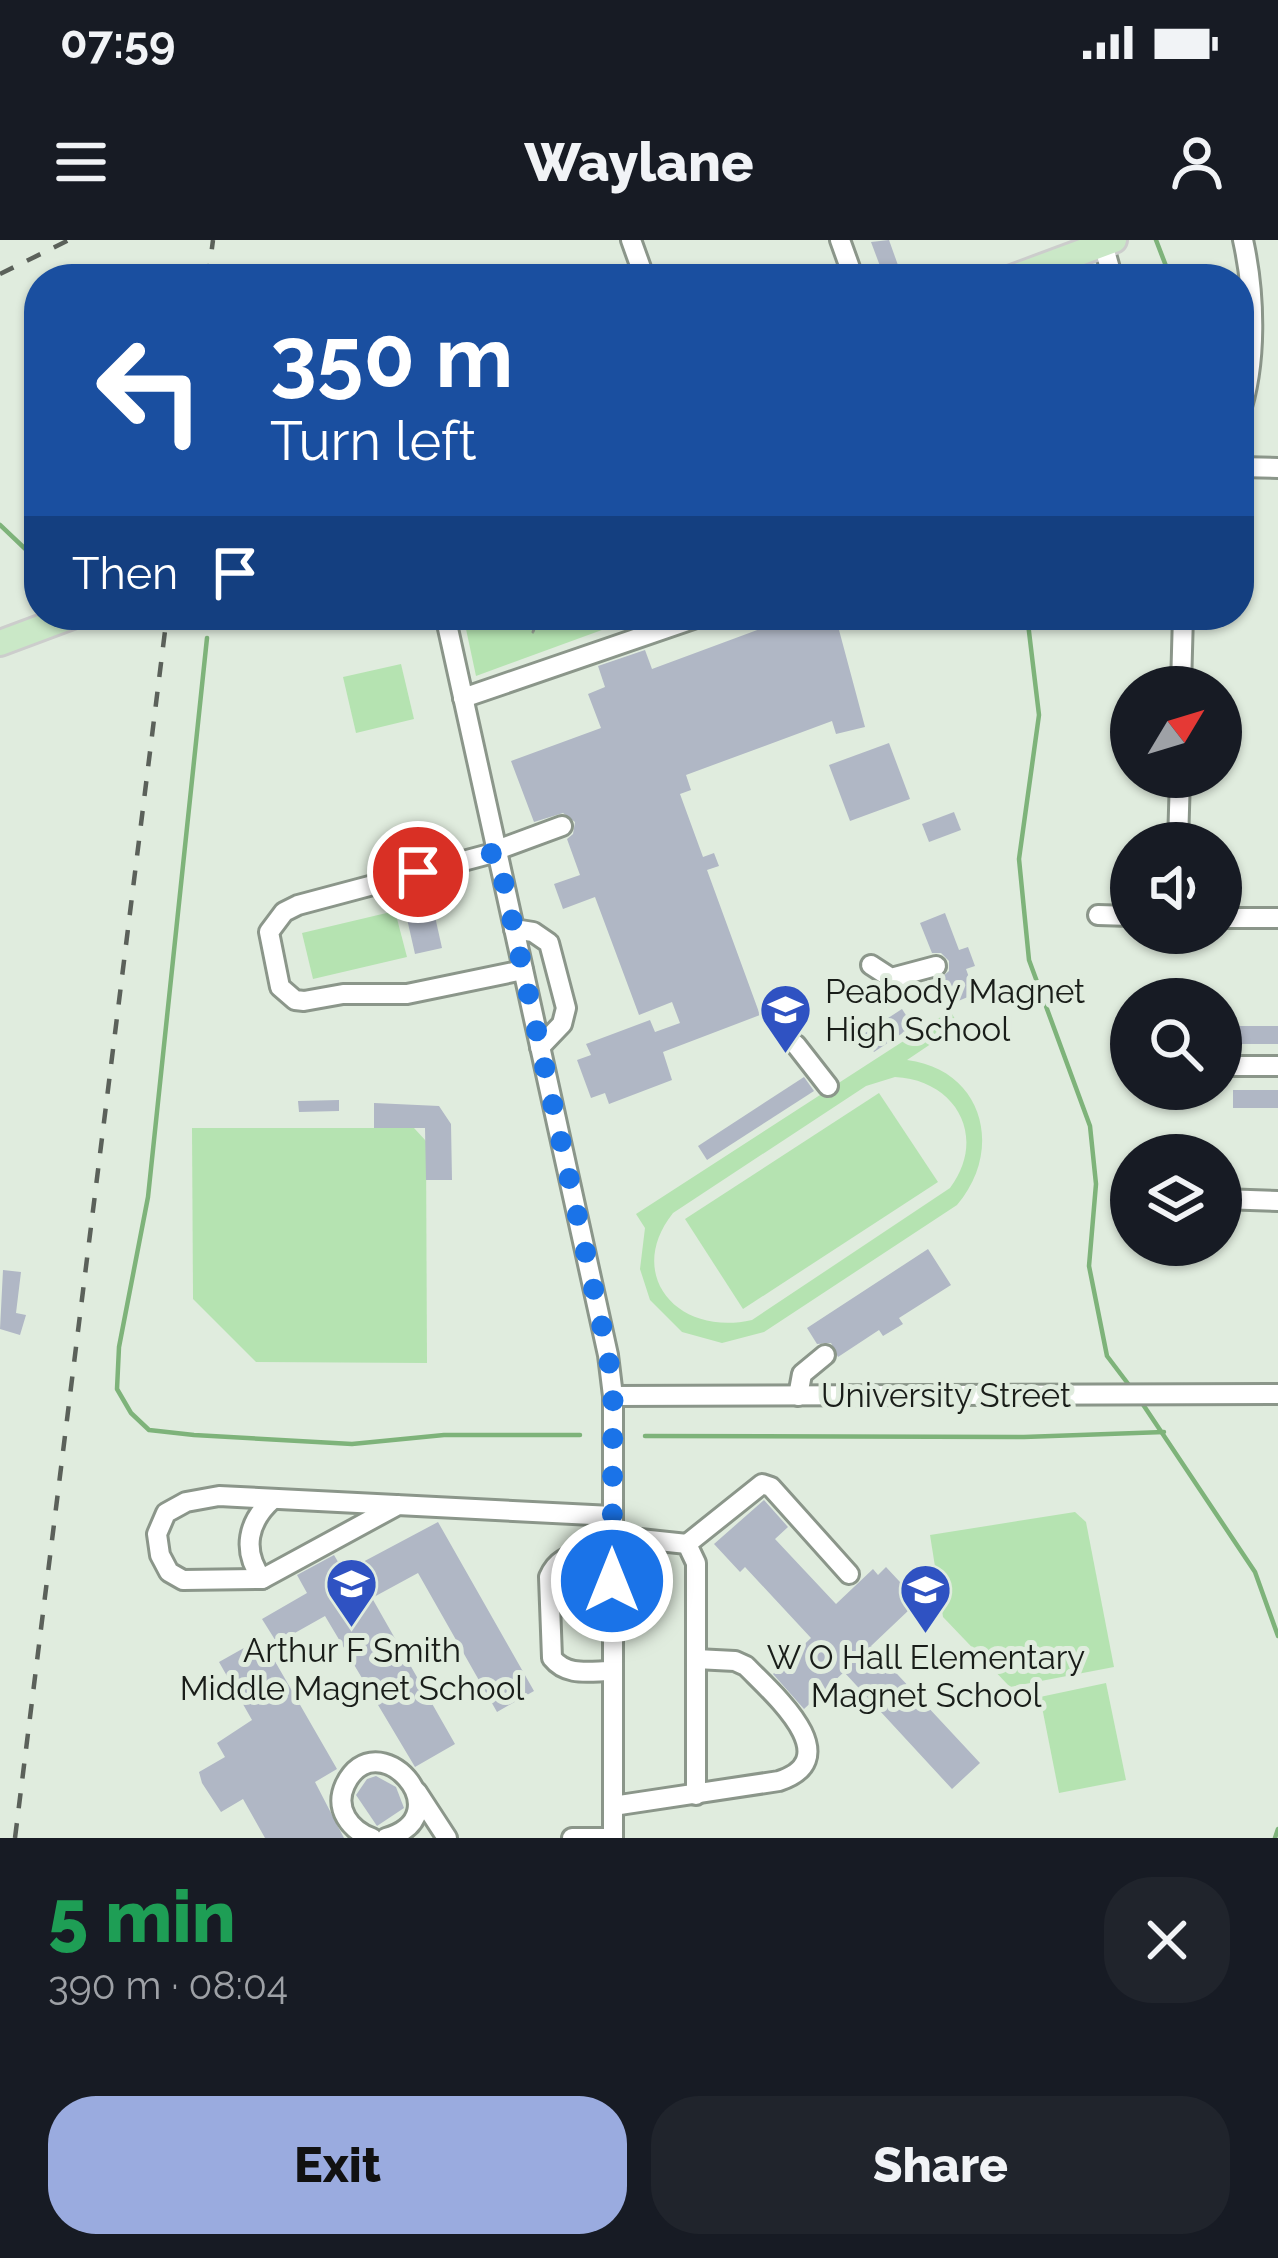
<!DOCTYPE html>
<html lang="en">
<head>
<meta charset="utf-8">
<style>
	body { margin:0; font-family:Raleway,sans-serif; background:#20242c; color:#f1f3f6; height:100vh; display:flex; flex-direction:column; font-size:45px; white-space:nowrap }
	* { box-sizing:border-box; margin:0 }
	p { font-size:39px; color:#9ea1a6 }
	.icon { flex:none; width:66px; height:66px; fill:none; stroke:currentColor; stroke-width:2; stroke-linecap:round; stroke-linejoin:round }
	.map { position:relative; height:1598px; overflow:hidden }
	.details { display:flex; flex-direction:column; background:#171b24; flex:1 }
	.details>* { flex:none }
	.hud { position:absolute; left:24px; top:24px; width:1230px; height:366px; border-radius:48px; box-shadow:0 3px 9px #0004; background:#1a4fa0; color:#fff; overflow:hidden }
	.needle { width:78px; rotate:52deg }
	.fabs { position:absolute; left:1110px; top:426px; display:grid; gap:24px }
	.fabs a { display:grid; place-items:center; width:132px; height:132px; border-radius:50%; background:#171b24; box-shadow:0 3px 9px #0004; font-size:60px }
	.pin { position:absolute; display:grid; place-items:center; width:102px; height:102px; color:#fff; margin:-51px; border:6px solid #fff; border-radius:50%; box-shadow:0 3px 12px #0007 }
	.me { position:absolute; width:132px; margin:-66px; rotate:0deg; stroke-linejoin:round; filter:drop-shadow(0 0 9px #0008) }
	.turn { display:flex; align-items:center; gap:42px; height:252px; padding:0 48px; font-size:54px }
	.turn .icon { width:156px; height:156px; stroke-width:2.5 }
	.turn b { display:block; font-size:84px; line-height:102px }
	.then { display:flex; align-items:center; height:114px; padding:0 48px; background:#0003; gap:24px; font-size:45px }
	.round { display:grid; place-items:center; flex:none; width:126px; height:126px; border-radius:48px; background:#20242c }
	.head { display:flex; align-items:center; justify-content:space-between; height:204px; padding:0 48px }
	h1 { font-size:72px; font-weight:800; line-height:90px; color:#1e9e55 }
	.button { display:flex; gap:24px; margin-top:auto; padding:24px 48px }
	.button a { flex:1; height:138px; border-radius:48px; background:#9aabdf; color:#111; font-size:48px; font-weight:800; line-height:138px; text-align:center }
	.button a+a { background:#20242c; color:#f1f3f6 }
	.status { display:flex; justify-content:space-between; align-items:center; height:84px; padding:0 60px; background:#171b24; direction:ltr }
	.status svg { height:33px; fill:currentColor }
	header { display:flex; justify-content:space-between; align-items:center; height:156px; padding:0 48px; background:#171b24; font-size:54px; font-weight:800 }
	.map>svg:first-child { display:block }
</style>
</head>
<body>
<div class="status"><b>07:59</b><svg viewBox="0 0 49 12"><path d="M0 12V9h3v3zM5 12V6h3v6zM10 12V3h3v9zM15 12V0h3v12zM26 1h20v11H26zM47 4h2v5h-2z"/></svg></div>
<header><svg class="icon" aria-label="menu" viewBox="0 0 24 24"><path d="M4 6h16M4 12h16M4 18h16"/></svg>Waylane<svg class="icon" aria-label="person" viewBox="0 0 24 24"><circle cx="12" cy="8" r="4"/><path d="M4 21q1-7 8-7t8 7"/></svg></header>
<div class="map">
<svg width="1278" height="1598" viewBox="0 0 1278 1598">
	<rect width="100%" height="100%" fill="#e0ecde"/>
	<g fill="#b5e3b1" fill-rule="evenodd">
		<path d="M463,375H643L476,436Z"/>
		<path d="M401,424L414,479L356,493L343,437Z"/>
		<path d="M395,671L407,717L313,739L302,693Z"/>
		<path d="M950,771L959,785L907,820C984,830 1004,910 957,965L764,1092L722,1103L682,1092L650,1060L640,1029L645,988L636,974ZM895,837C956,840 988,897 950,948L752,1080C678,1097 624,1035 673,973L866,846Z"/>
		<path d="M879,853L938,942L743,1069L685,979Z"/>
		<path d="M192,888H414L426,901L427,1123L256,1122L193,1059Z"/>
		<path d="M1075,1272L1086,1282L1114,1427L1010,1447L943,1377L930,1295Z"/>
		<path d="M1106,1443L1126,1540L1059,1553L1040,1457Z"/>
	</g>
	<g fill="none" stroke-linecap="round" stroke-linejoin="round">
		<g stroke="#7eb37a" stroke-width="4.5">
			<path d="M1156,0L1171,39"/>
			<path d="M0,285L39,322"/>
			<path d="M1027,375L1039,475L1019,619L1029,720L1090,886L1096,944L1089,1026L1107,1116L1132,1149"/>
			<path d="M207,398L148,957L119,1107L117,1149L131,1173L149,1190L194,1195L352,1204L444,1195H580"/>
			<path d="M1142,1163L1255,1332L1278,1396"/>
			<path d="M645,1196L1024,1197L1164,1192"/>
			<path d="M1275,1598L1278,1589"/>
		</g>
	</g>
	<g fill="#b0b7c5">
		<path d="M889,0L899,28L883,34L871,2Z"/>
		<path d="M798,375H835L865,487L836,494L832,481L686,535L691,550L680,554L703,617L714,613L719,626L707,630L760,775L663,812L672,840L609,864L605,853L591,858L577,820L591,815L586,804L650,780L655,792L680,783L672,762L639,775L595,657L563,669L554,644L580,635L567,599L573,594L575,582L563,573L534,582L511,521L601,488L588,454L605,447L598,426L645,410L652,429Z"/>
		<path d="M889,503L910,559L850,581L829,525Z"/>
		<path d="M954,572L961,590L929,602L922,584Z"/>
		<path d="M432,663L442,708L415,714L405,670Z"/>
		<path d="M945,673L959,710L968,707L975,726L966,729L975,754L951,764L941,738L949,731V721L941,713H932L920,683Z"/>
		<path d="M902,769L913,786L874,812L862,795Z"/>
		<path d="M1230,786H1278V804H1231Z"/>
		<path d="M804,837L814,851L707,920L698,906Z"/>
		<rect x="1233" y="850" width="45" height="18"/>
		<path d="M339,860V871L299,872L298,861Z"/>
		<path d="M374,863L439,866L451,884L452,940H426L425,888H374Z"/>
		<path d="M928,1009L951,1045L899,1078L903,1084L883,1096L879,1090L838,1117L831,1103L817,1104L807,1088Z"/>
		<path d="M3,1030L21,1032L16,1073L26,1075L20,1095L0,1089Z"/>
		<path d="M764,1260L788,1287L775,1299L836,1364L873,1329L878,1335L886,1327L913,1356L904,1363L910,1369L871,1406L980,1523L952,1549L844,1432L804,1469L773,1434L811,1398L745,1327L740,1332L714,1304Z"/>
		<path d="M438,1282L534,1451L497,1472L418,1333L372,1358L455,1504L415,1527L325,1376L277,1403L262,1379L307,1353L297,1335L334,1315L344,1332Z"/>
		<path d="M251,1404L254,1410L265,1404L337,1529L315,1542L344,1598H265L243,1559L221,1572L202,1543L199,1532L225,1517L217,1503L252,1480L219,1422Z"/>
		<path d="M376,1536L396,1547L404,1568L377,1586L356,1555L367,1539Z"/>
	</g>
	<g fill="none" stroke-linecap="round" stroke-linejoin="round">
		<defs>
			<g id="minor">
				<path d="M631,0L645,39"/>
				<path d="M840,0L854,39"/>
				<path d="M1103,4L1113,39"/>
				<path d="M1239,176C1257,124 1255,54 1243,0"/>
				<path d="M1239,227L1278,228"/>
				<path d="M445,375L608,1115L613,1156V1598"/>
				<path d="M1181,447L1183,375"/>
				<path d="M463,458L705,375"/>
				<path d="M1178,603L1180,537"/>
				<path d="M497,610L562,586"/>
				<path d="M497,612L298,665L284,672L269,692L280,747L295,760L304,761L343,754H407L523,730"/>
				<path d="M1098,675L1131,676"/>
				<path d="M1221,678H1278"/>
				<path d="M514,689L533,692L549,703L566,768L562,784L540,807"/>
				<path d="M871,725L891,738L936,726"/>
				<path d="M796,805L828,846"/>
				<path d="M1221,826H1278"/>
				<path d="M1221,959L1278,961"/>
				<path d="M613,1156L1278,1154"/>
				<path d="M798,1156L802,1134L825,1115"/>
				<path d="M398,1265L262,1339L183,1340L169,1332L160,1315L157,1294L166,1273L186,1262L219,1256L612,1276"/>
				<path d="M687,1304L762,1244L771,1247L849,1334"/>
				<path d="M262,1339C241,1310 248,1281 273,1259"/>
				<path d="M612,1431C590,1431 567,1437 552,1418L549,1337C562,1306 590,1321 612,1296L687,1304L696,1323V1555"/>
				<path d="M417,1552L447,1598"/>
				<path d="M613,1566L779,1541C849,1518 771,1452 746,1426L735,1421L696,1419"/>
				<path d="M372,1598C350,1590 334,1569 345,1545C376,1479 465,1575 386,1598"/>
				<path d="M572,1598H613"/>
			</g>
			<g id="major">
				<path d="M1009,39L1114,0"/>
				<path d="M0,403L75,375"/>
			</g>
		</defs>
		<use href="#minor" stroke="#8b968a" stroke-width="24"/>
		<use href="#major" stroke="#cccdcc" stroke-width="30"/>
		<path stroke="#99a398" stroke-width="3" stroke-dasharray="3 9" stroke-linecap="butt" d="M551,375L536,383L533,392L579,375"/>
		<use href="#minor" stroke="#fff" stroke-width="18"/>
		<use href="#major" stroke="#cae8c7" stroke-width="24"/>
		<g stroke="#5b615a" stroke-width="4.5" stroke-dasharray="15 15" stroke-linecap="butt">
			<path d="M0,34L69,0"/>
			<path d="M208,39L213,0"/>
			<path d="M15,1598L167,375"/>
		</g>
	</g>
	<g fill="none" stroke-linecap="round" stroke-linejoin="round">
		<path stroke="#1a73e8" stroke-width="21" stroke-dasharray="0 37.8" d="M418,632L497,612L608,1114L613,1156L612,1341"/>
	</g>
	<defs>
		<symbol id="school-pin" viewBox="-11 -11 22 30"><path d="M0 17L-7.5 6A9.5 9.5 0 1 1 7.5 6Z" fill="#2f52c2" stroke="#e0ecde"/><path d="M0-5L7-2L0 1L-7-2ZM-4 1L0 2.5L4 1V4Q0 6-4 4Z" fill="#fff"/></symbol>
	</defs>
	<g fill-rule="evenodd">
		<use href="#school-pin" x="756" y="740" width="59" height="81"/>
		<use href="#school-pin" x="322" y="1314" width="59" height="81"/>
		<use href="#school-pin" x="896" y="1320" width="59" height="81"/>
	</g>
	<g text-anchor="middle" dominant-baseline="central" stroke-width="10" stroke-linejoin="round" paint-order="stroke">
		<g font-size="33" fill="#191d19" stroke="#e0ecde">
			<text x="825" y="751" text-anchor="start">Peabody Magnet<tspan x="825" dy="38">High School</tspan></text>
			<text x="352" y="1410">Arthur F Smith<tspan x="352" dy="38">Middle Magnet School</tspan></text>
			<text x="926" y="1417">W O Hall Elementary<tspan x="926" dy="38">Magnet School</tspan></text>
		</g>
		<g font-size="33" fill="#191d19" stroke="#e0ecde">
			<text x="946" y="1155">University Street</text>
		</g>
	</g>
</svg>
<div class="fabs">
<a><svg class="needle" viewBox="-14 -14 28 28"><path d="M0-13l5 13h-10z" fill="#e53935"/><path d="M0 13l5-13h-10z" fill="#9ea1a6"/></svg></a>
<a><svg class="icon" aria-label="sound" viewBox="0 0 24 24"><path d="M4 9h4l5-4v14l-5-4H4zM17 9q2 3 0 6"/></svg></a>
<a><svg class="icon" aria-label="search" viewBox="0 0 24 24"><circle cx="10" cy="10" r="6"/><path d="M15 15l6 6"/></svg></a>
<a><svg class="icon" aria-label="layers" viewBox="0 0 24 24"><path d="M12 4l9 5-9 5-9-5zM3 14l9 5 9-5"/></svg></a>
</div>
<div class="pin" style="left:418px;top:632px;background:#d93025"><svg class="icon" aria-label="arrive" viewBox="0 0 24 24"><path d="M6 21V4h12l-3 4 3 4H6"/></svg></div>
<svg class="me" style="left:612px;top:1341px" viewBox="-20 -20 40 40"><circle r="17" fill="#1a73e8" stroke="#fff" stroke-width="3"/><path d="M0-11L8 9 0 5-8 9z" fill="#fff"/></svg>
<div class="hud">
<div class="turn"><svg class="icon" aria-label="left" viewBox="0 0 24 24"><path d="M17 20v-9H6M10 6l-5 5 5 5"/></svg><div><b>350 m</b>Turn left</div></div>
<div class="then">Then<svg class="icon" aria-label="arrive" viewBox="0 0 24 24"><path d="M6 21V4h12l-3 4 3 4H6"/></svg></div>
</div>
</div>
<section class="details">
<div class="head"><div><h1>5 min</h1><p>390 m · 08:04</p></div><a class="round"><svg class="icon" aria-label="close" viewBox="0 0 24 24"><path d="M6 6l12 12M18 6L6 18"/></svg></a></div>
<div class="button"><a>Exit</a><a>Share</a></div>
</section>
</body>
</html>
